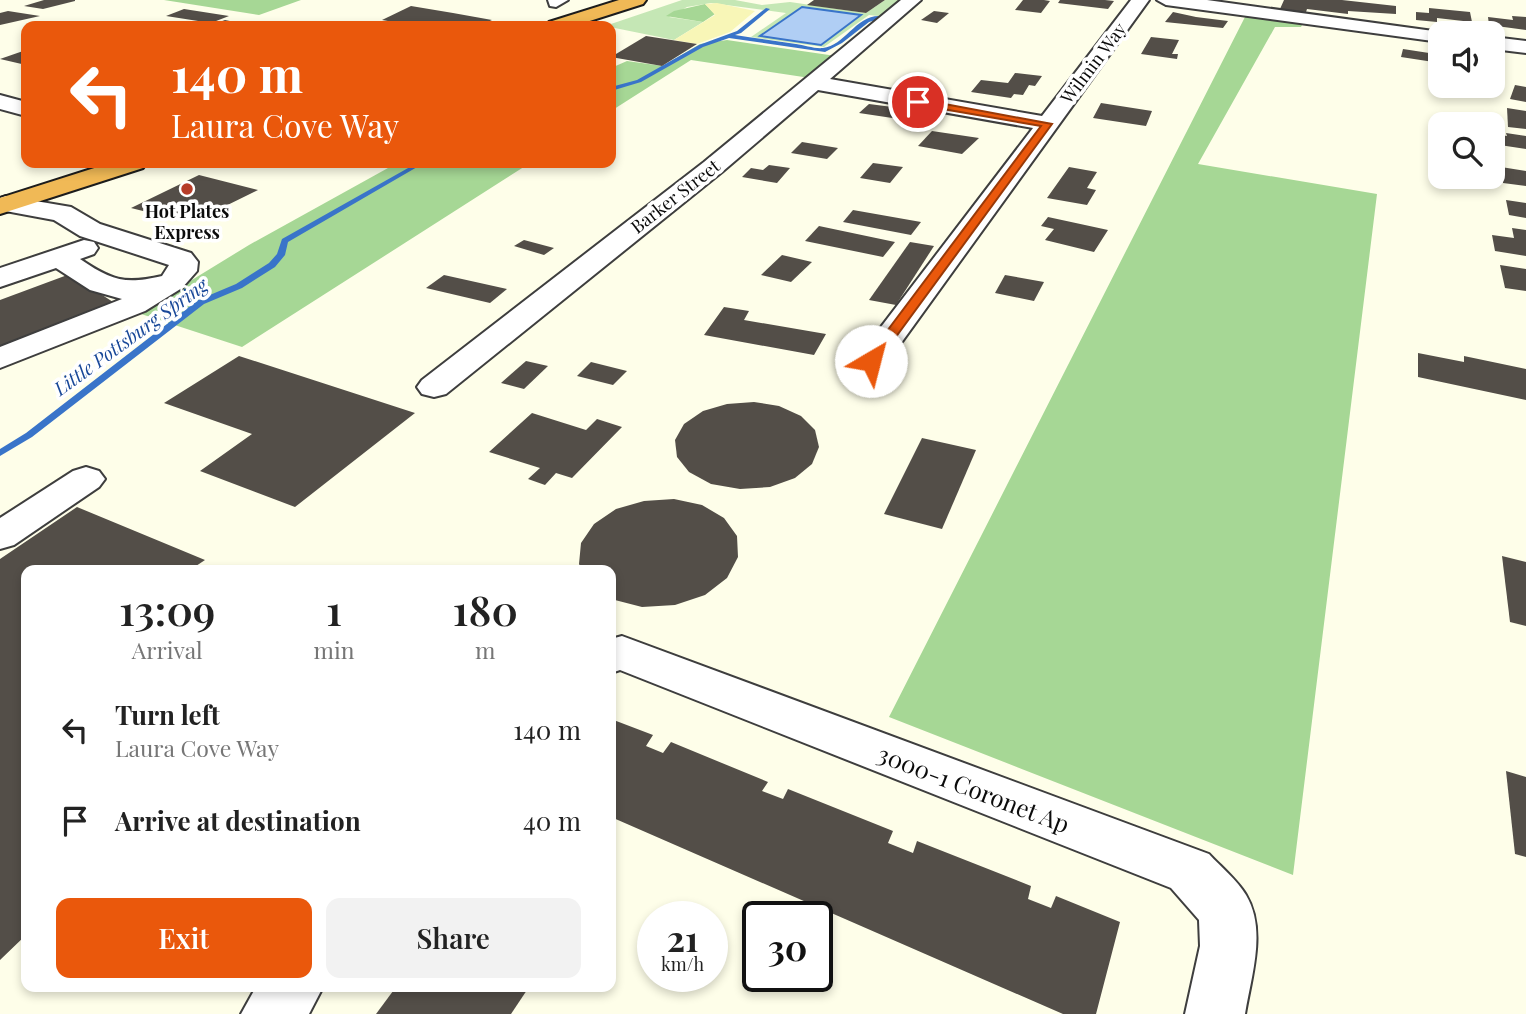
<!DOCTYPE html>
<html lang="en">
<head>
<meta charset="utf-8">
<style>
	body { margin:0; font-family:"Playfair Display",serif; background:#f2f2f2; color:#222; height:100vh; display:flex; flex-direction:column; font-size:26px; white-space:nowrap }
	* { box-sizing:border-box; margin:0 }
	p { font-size:23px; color:#767676 }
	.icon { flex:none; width:38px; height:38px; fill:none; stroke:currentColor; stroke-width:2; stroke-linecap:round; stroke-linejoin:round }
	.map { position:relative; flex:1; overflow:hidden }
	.sheet { position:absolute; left:21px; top:565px; width:595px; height:427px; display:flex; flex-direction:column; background:#fff; border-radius:14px; box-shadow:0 4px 10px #0003 }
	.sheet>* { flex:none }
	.top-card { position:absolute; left:21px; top:21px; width:595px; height:147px; border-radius:14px; box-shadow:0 4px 10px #0003; background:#ea580c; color:#fff; overflow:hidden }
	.controls { position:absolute; left:1428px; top:21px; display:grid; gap:14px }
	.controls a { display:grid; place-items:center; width:77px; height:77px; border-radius:14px; background:#fff; box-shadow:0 4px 10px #0003; font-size:35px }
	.speed { position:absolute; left:637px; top:901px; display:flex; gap:14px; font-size:35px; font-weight:700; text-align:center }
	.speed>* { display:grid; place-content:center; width:91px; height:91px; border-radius:50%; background:#fff; box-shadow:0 4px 10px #0003; line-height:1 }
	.speed small { font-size:18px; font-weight:400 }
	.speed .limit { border:4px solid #111; border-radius:10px; background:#fff; color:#111 }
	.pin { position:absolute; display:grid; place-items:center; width:60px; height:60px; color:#fff; margin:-30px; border:4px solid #fff; border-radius:50%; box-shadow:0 2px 7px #0007 }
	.me { position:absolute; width:77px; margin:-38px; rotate:37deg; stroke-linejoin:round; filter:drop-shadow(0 0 5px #0008) }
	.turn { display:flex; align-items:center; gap:24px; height:147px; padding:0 35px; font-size:32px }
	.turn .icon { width:91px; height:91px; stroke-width:2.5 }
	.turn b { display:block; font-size:49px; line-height:60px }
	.eta { display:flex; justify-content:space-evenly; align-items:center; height:119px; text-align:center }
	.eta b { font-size:42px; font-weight:600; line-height:49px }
	.button { display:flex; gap:14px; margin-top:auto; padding:14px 35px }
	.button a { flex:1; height:80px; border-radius:14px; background:#ea580c; color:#fff; font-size:28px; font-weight:600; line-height:80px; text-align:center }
	.button a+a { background:#f2f2f2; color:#222 }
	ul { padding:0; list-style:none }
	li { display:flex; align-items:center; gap:21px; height:91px; padding:0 35px }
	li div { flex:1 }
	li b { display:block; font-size:26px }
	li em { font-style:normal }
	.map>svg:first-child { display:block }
</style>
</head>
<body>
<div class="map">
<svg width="1526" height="1014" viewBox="0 0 1526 1014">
	<rect width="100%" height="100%" fill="#fefee9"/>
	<path fill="#c5e7b5" d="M682,0H735L762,5L790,2L866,13L885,0H908L888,17L869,15L824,47L751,37L786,13L711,3L687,7L669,17L703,22L674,40L605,26Z"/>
	<g fill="#a6d795">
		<path d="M164,0H301L259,15Z"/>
		<path d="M705,4L715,14L703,22L666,16L674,11Z"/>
		<path d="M1246,15L1303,23L1301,27H1275L1198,164L1377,194L1293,875L889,717Z"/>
		<path d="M727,40L836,56L810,78L691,60L611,111V68L627,61L663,66L700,44Z"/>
		<path d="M377,163H530L242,347L138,313L249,245L388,168L374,164Z"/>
	</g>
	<path fill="#f8f6b7" d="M717,3L755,11L730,32L697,44L674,40L715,15L705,4Z"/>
	<path fill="#b0cef4" stroke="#3974c9" stroke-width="2" d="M802,7L861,15L821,45L760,36Z"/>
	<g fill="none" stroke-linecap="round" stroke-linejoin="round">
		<g fill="#3974c9" fill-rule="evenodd">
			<path d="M766,8L770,9L741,33L735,35C755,38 775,41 796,44C804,45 815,49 823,48C846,46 858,10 886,17L869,22L842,43L825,52L729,38L703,47L641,82L611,91V87L637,80L699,45L737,31Z"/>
			<path d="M417,163H424L288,242L285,255L275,267L242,288L204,304L32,437L0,456V449L26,433L198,300L236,284L269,263L277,254L282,239Z"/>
		</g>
	</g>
	<g fill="#534e48">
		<path d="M44,0H75V1L43,9L24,6Z"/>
		<path d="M814,0H885L866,13L807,5Z"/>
		<path d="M1023,0H1044L1050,1L1041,13L1015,10Z"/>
		<path d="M1060,0H1105L1114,1L1108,9L1058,3Z"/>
		<path d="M1284,0H1342L1396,6V14L1348,11V14L1307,9L1306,12L1280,9Z"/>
		<path d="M411,6L453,13L492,20L479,26H417L382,20Z"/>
		<path d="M1429,8L1470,12L1472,22L1437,18V22L1416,20V12L1429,13Z"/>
		<path d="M184,9L229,16L211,23L166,16Z"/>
		<path d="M8,11L40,16L0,25V13Z"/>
		<path d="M934,11L949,13L937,23L921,20Z"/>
		<path d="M1173,12L1196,17L1228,21L1223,28L1165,22Z"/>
		<path d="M1512,16L1526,17V30L1489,25L1488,17L1513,20Z"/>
		<path d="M225,20L244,24L209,26Z"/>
		<path d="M646,36L697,44L662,66L611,57Z"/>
		<path d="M1151,37L1179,40L1172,54H1178L1177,59L1141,54Z"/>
		<path d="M1403,49L1429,53L1430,49L1440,50V63L1401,57Z"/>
		<path d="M26,50V65L0,59Z"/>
		<path d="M1015,73L1042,76L1035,86L1029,85L1023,95L1014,94L1011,98L971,92L981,80L1008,83Z"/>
		<path d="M1515,85L1526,87V102L1510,99Z"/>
		<path d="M1101,103L1152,111L1146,126L1093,118Z"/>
		<path d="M869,104L908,109L899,119L859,113Z"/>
		<path d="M1507,108L1526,111V129L1508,127Z"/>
		<path d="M932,131L979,138L962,154L918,146Z"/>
		<path d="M1506,133L1526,136V149L1493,144V134L1507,136Z"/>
		<path d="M802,142L838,148L827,159L791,153Z"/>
		<path d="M873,163L903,167L890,183L860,178Z"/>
		<path d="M769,165L790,168L777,183L742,177L751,168L763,170Z"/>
		<path d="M1069,167L1097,172L1087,188L1096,190L1087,205L1047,198Z"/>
		<path d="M1501,167L1526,171V186L1503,183Z"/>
		<path d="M199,175L258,190L197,220L164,212L159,215L131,208Z"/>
		<path d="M1506,200L1526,203V218L1509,215Z"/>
		<path d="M853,210L921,222L911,235L843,222Z"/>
		<path d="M1048,217L1108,230L1094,252L1045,240L1054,229L1041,226Z"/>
		<path d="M819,226L895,242L883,257L805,241Z"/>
		<path d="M1512,228L1526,230V256L1495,251L1492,235L1514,238Z"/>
		<path d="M524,240L554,248L544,255L514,246Z"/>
		<path d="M910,242L934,246L896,305L869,300Z"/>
		<path d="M782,255L812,262L791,282L761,275Z"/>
		<path d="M1500,265L1526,269V291L1505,288Z"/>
		<path d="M70,274L113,302L0,347V300Z"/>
		<path d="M444,275L507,289L490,303L426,288Z"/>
		<path d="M1005,275L1044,282L1034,301L995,293Z"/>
		<path d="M724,307L749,311L744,320L826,334L814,355L704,335Z"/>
		<path d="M1418,353L1464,362V356L1526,369V400L1418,377Z"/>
		<path d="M239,356L415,413L295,507L200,471L252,434L164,403Z"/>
		<path d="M526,361L548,366L524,389L501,383Z"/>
		<path d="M591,362L627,371L613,385L577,376Z"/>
		<path d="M754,402L779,406L801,416L815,430L819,447L812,464L795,478L770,487L740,489L711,484L689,472L677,457L675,440L684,424L703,411L727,404Z"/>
		<path d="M532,413L586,430L597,419L622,427L572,478L556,473L545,485L528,479L540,468L489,452Z"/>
		<path d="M922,438L976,450L942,529L884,514Z"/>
		<path d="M674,499L702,505L724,518L737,536L738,557L727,578L705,595L675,605L642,607L611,599V570H582L579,564L581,543L594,524L616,509L644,501Z"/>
		<path d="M77,507L205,560L190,570H26V935L0,960V559Z"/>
		<path d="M1502,556L1526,562V626L1510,622Z"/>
		<path d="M611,719L653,735L646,746L663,753L671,742L768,782L762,791L783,799L788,789L893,831L888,843L913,853L917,841L1031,886L1028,899L1051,908L1056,896L1120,922L1096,1014H1063L611,817Z"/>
		<path d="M1506,771L1526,777V857L1515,854Z"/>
		<path d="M396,987H529L511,1014H376Z"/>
	</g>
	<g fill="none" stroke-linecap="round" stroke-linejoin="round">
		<defs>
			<g id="minor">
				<path d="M548,0H568L556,7L550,6Z"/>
				<path d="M901,0H921L830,79L1042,116L1131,0H1149L883,368L871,371L859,368L855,361L1033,128L818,90L722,172L446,394L434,397L422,394L417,387L422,380L704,162Z"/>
				<path d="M1157,0H1207L1448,33H1440V42L1166,5Z"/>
				<path d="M1493,37L1526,41V53L1493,49Z"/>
				<path d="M0,95L26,102V116L0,109Z"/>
				<path d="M6,196L71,207L100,224L191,253L198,262L197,271L182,288L145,311L0,368V347L122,299L90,290L56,268L0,287V268L84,240L94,242L98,248L94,254L80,259C111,280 124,285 162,276L169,265L80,236L54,220L0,210V198Z"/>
				<path d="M86,467L99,471L105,479L99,487L14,545L0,549V518L73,471Z"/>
				<path d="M622,636L1209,854C1221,867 1237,880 1246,895C1267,930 1251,977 1245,1014H1185L1200,946L1199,920L1171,888L620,670L611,673V639Z"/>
				<path d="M256,987H323L309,1014H241Z"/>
			</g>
			<g id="highway">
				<path d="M619,0H646L643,4L574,26H547L549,22Z"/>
				<path d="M110,163H146L143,168L0,214V198Z"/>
			</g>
		</defs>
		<use href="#minor" stroke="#3e3e3e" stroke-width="4"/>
		<use href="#highway" stroke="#1c1c1c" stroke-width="4"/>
		<use href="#minor" fill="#fff" fill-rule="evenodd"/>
		<use href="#highway" fill="#f0b956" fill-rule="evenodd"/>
	</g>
	<path fill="#ea580c" stroke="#983908" stroke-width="2" d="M918,99L1052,124L876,364H866V359L1041,126L914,104L913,102Z"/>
	<circle fill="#b63c28" stroke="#fff" stroke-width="2.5" cx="187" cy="189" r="7"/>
	<g text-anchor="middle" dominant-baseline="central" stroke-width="7" stroke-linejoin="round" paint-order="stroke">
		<g font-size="18" fill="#0b0b0b" stroke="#fff">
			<text transform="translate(1093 63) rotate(-53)">Wilmin Way</text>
			<text transform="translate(675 196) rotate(-38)">Barker Street</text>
		</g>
		<g font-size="18" font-weight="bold" fill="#0b0b0b" stroke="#fff">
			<text x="187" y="211">Hot Plates<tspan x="187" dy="21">Express</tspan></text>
		</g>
		<g font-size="19" font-style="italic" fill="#194898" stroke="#fff">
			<text transform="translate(130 336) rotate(-36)">Little Pottsburg Spring</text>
		</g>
		<g font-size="24" fill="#0b0b0b" stroke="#fff">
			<text transform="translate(974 788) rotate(21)">3000-1 Coronet Ap</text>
		</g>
	</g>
</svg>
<div class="controls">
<a><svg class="icon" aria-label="sound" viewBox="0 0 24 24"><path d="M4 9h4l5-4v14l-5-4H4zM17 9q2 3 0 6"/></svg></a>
<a><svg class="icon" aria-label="search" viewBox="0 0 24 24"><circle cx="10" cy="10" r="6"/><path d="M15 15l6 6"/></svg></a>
</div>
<div class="speed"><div>21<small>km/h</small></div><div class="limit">30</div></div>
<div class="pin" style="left:918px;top:102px;background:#d93025"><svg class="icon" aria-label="arrive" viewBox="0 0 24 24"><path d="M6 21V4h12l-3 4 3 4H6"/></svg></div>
<svg class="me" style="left:871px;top:361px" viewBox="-20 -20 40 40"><circle r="19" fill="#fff"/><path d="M0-13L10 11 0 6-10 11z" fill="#ea580c"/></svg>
<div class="top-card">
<div class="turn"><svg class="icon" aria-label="left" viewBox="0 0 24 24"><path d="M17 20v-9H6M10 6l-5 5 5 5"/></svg><div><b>140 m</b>Laura Cove Way</div></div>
</div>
<section class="sheet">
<div class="eta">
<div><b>13:09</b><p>Arrival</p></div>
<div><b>1</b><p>min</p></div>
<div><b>180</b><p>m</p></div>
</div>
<ul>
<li><svg class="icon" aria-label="left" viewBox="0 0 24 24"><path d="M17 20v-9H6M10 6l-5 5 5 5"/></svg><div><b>Turn left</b><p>Laura Cove Way</p></div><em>140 m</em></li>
<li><svg class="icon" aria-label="arrive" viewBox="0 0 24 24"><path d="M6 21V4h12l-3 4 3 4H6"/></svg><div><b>Arrive at destination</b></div><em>40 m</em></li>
</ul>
<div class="button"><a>Exit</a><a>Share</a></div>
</section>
</div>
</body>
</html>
